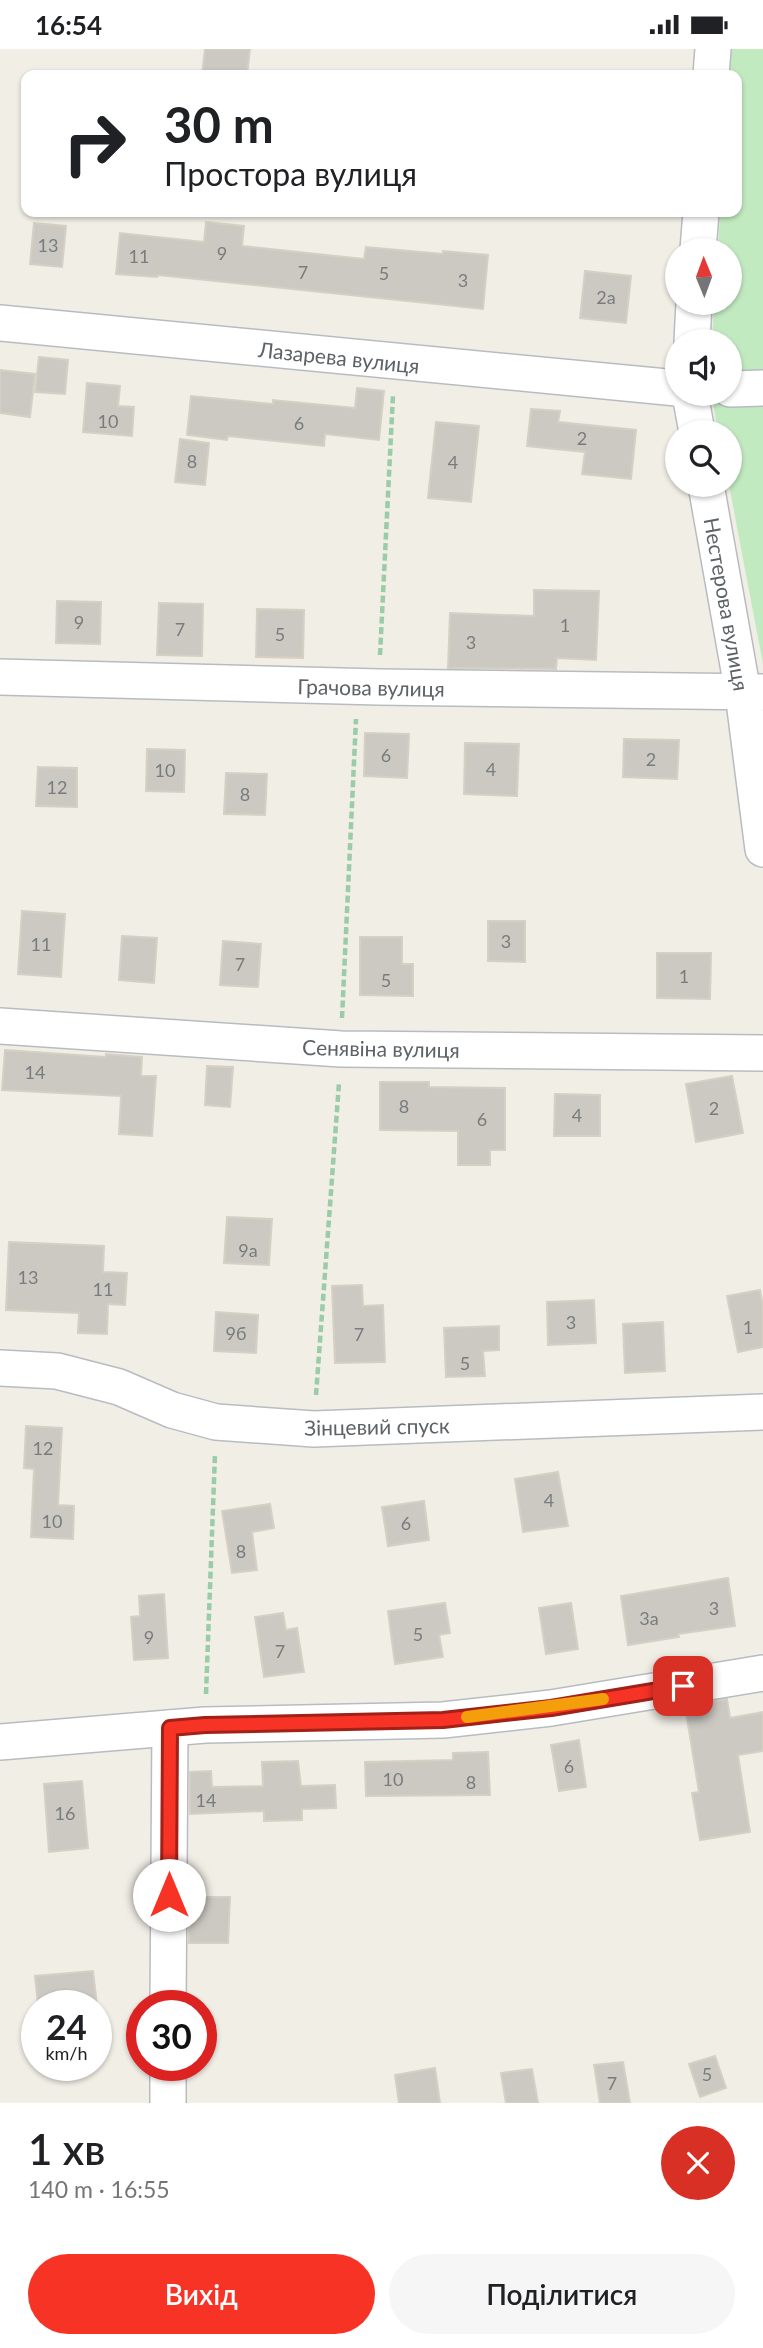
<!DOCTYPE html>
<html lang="uk">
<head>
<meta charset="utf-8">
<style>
	body { margin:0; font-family:Lato,sans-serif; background:#f6f6f6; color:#202124; height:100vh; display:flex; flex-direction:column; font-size:26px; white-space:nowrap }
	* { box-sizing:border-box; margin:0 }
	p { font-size:23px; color:#757577 }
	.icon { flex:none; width:38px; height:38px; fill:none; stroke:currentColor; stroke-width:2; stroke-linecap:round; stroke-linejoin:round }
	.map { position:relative; height:2054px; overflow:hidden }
	.details { display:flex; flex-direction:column; background:#fff; flex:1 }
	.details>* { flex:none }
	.top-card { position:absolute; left:21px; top:21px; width:721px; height:147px; border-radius:14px; box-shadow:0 2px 5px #0004; background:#fff; color:#202124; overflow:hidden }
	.needle { width:46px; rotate:359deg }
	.fabs { position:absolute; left:665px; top:189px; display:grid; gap:14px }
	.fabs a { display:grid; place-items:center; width:77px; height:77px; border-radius:50%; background:#fff; box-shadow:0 2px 5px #0004; font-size:35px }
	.speed { position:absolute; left:21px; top:1941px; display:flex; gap:14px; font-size:35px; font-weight:700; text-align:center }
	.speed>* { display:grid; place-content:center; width:91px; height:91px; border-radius:50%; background:#fff; box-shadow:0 2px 5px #0004; line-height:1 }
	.speed small { font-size:18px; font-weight:400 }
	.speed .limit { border:10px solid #d22; background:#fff; color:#111 }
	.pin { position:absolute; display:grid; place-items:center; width:60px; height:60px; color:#fff; margin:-30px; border-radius:14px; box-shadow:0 4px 10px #0006 }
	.me { position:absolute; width:77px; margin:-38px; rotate:0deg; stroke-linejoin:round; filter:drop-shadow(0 0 5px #0008) }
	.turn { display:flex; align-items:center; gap:24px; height:147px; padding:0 28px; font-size:32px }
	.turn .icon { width:91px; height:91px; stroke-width:2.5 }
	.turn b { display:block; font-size:49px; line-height:60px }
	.round { display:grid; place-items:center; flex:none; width:74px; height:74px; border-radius:37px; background:#f6f6f6 }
	.overview { display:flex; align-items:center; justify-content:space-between; height:119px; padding:0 28px }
	h1 { font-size:42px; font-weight:600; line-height:52px }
	.button { display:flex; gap:14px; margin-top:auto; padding:14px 28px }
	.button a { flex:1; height:80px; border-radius:42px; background:#f73326; color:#fff; font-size:28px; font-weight:600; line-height:80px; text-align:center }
	.button a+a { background:#f6f6f6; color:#202124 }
	.status { display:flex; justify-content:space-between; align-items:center; height:49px; padding:0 35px; background:#fff; direction:ltr }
	.status svg { height:19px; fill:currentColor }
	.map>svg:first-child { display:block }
</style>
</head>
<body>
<div class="status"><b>16:54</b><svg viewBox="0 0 49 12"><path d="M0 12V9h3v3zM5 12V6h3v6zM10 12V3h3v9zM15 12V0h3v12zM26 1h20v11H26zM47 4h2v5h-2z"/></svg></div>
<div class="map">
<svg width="763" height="2054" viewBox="0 0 763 2054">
	<rect width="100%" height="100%" fill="#f1eee6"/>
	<g fill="#c2eac1">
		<path d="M731,0H763V324L730,325V292H712L714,254H730V201H718L720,163H737V26H729Z"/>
		<path d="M763,352V615L729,436L730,383H718L713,354Z"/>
	</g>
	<g fill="#ccc9c3" stroke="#d6d0c4" stroke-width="2">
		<path d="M205,0H250L247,26H202Z"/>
		<path d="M206,173L244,177L242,197L364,210L366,198L443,205V202L488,206L483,260L158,226L157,228L116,225L120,184L204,193Z"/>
		<path d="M34,174L66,177L62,218L30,215Z"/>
		<path d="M585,222L631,227L626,274L580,269Z"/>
		<path d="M39,308L68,311L65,345L35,343Z"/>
		<path d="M0,321L35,325L30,368L0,364Z"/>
		<path d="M87,334L120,337L118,357L134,358L132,387L83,383Z"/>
		<path d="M357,339L384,342L379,391L325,385L324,397L228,387L227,391L187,386L191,347L273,355V351L355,359Z"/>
		<path d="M531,360L560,362L558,373L636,381L631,430L582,425L585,403L527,397Z"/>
		<path d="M436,373L479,377L471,453L428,449Z"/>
		<path d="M180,390L209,394L205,436L175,433Z"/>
		<path d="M534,541L599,542L596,611L557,609L556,620L448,619L450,564L534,567Z"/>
		<path d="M57,552L101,553L100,595L56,594Z"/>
		<path d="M159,554L203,555L202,607L157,606Z"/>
		<path d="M257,560L304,561L303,609L256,608Z"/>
		<path d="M365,684L409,685L407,729L364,727Z"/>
		<path d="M624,690L679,691L677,730L623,728Z"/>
		<path d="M465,694L519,695L517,747L464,745Z"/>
		<path d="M147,700L185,701L184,743L146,742Z"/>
		<path d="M38,718L77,719V758L36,757Z"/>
		<path d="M226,724L267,725L265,766L224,765Z"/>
		<path d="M22,862L65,865L61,928L18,925Z"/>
		<path d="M488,872H525V913L488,912Z"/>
		<path d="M122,887L157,889L154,934L119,931Z"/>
		<path d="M360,888H402V915H413V947L360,946Z"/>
		<path d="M223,892L261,895L258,938L220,936Z"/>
		<path d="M657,904H711L710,950L657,949Z"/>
		<path d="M5,1001L106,1008V1005L142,1008L141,1027H156L152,1087L119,1085L121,1047L2,1041Z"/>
		<path d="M207,1017L233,1018L230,1058L205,1056Z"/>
		<path d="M732,1027L743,1084L696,1093L686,1035Z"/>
		<path d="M380,1033H429V1038L505,1039V1101H490V1116H458V1082L380,1081Z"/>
		<path d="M555,1045L600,1046V1087H554Z"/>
		<path d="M227,1168L272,1170L269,1216L224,1214Z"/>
		<path d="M9,1193L104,1197L103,1223L127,1224L125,1256L108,1255L107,1285L78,1284L79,1264L6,1261Z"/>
		<path d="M362,1236L363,1257L383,1256L385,1313L335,1314L332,1237Z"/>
		<path d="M760,1241L763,1257V1298L738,1303L727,1247Z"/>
		<path d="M594,1251L596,1294L548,1296L547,1253Z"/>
		<path d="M216,1263L258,1266L256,1304L214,1302Z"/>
		<path d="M663,1273L665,1322L625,1324L623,1275Z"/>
		<path d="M499,1277V1301L483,1302L485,1327L446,1328L444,1279Z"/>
		<path d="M26,1377L62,1379L58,1456L74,1457L73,1490L31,1488L34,1420L24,1419Z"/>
		<path d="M558,1423L568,1477L523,1483L515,1430Z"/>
		<path d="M424,1452L429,1491L388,1497L382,1458Z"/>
		<path d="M270,1455L274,1479L252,1483L257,1521L232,1524L222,1462Z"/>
		<path d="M728,1529L735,1577L678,1585L679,1588L628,1596L621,1547Z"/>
		<path d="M164,1545L168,1609L134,1611L131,1568L140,1567L139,1547Z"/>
		<path d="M445,1554L450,1584L439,1586L443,1608L395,1615L388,1562Z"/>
		<path d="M571,1554L578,1600L546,1605L539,1559Z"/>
		<path d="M283,1564L286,1581L297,1579L304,1623L264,1628L255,1568Z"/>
		<path d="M727,1650L730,1669L763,1663V1702L738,1706L750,1783L700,1791L692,1744L699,1743L685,1657Z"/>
		<path d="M579,1691L586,1738L559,1742L551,1696Z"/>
		<path d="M488,1703L490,1746L366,1747L365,1713L453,1711V1704Z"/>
		<path d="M298,1712L301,1737L335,1736L336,1759L302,1760V1771L264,1772V1762L190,1765V1723L211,1722L212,1738L263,1737L262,1713Z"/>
		<path d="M82,1732L88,1799L49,1803L44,1735Z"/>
		<path d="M202,1848H230L228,1894H189V1864H202Z"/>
		<path d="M93,1922L97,1956H38L35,1927Z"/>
		<path d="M715,2007L726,2039L700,2048L689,2015Z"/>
		<path d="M623,2013L630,2054H600L594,2016Z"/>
		<path d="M435,2019L440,2054H399L395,2026Z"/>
		<path d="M532,2020L538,2054H506L501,2024Z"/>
	</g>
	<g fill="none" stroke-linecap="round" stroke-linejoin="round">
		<defs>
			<g id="minor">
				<path d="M711,26L713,0"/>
				<path d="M698,201L701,163"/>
				<path d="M0,274L677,339"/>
				<path d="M692,292L694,254"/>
				<path d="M730,340L763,339"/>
				<path d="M690,345L697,383"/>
				<path d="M706,436L743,644L763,800"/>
				<path d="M0,628L379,638L763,643"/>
				<path d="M0,977L341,1000L763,1004"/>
				<path d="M0,1319L57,1322L119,1338L172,1361L216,1373L314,1380L763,1363"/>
				<path d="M0,1693L205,1676L443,1671L551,1659L763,1624"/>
				<path d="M168,1956L170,1679"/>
				<path d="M168,2054V2016"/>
			</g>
		</defs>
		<use href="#minor" stroke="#b8bcc0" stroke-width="38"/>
		<g stroke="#99cca7" stroke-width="4.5" stroke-dasharray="7 3.5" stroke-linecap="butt">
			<path d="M380,606L393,346"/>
			<path d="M342,969L356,670"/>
			<path d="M316,1346L339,1034"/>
			<path d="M206,1645L215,1405"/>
		</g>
		<use href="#minor" stroke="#fff" stroke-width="35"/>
	</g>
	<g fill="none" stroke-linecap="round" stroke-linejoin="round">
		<defs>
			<path id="route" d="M169,1846L170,1679L205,1676L443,1671L551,1659L683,1637"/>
		</defs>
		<use href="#route" stroke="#a12119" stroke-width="18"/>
		<use href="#route" stroke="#f73326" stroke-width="12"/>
		<path stroke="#f59e0b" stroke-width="12" d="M467,1668L603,1650"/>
	</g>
	<g text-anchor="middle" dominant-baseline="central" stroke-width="5" stroke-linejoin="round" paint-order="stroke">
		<g font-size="18" fill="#797c7e">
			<text x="48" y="196">13</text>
			<text x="222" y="204">9</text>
			<text x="139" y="207">11</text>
			<text x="303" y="223">7</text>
			<text x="384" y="224">5</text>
			<text x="463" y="231">3</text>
			<text x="606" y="248">2а</text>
			<text x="108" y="372">10</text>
			<text x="299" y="374">6</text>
			<text x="582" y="389">2</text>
			<text x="192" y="412">8</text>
			<text x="453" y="413">4</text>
			<text x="79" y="573">9</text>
			<text x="565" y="576">1</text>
			<text x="180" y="580">7</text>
			<text x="280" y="585">5</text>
			<text x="471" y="593">3</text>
			<text x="386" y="706">6</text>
			<text x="651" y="710">2</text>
			<text x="491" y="720">4</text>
			<text x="165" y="721">10</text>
			<text x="57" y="738">12</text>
			<text x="245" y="745">8</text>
			<text x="506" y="892">3</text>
			<text x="41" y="895">11</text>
			<text x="240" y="915">7</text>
			<text x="684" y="927">1</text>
			<text x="386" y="931">5</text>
			<text x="35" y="1023">14</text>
			<text x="404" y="1057">8</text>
			<text x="714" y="1059">2</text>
			<text x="577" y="1066">4</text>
			<text x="482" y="1070">6</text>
			<text x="248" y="1201">9а</text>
			<text x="28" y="1228">13</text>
			<text x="103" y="1240">11</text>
			<text x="571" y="1273">3</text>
			<text x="748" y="1278">1</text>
			<text x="236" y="1284">9б</text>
			<text x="359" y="1285">7</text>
			<text x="465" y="1314">5</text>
			<text x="43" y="1399">12</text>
			<text x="549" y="1451">4</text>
			<text x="52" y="1472">10</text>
			<text x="406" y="1474">6</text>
			<text x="241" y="1502">8</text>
			<text x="714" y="1559">3</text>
			<text x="649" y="1569">3а</text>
			<text x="418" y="1585">5</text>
			<text x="149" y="1588">9</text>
			<text x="280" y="1602">7</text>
			<text x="569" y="1717">6</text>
			<text x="393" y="1730">10</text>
			<text x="471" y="1733">8</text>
			<text x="206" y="1751">14</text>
			<text x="65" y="1764">16</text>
			<text x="707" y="2025">5</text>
			<text x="612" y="2034">7</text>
		</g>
		<g font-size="21" fill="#5d6267" stroke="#fff">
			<text transform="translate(339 308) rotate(6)">Лазарева вулиця</text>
			<text transform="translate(727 555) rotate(80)">Нестерова вулиця</text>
			<text transform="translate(371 638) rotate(1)">Грачова вулиця</text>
			<text transform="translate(381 999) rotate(1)">Сенявіна вулиця</text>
			<text transform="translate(377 1377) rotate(-1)">Зінцевий спуск</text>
		</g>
	</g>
</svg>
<div class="fabs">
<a><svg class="needle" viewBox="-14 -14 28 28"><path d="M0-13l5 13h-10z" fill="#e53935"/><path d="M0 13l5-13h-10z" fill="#757577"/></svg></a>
<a><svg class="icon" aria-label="sound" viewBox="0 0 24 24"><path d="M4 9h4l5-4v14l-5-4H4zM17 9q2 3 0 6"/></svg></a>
<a><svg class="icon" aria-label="search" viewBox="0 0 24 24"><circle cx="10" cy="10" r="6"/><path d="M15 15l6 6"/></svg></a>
</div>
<div class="speed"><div>24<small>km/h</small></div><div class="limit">30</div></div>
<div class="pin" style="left:683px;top:1637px;background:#d93025"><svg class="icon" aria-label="arrive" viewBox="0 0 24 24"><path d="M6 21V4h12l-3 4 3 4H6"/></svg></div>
<svg class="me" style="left:169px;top:1846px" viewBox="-20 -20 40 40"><circle r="19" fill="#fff"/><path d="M0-13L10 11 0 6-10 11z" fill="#f73326"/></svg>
<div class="top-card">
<div class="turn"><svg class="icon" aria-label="right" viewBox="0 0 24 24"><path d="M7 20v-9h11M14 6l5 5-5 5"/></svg><div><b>30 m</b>Простора вулиця</div></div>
</div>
</div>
<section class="details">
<div class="overview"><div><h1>1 хв</h1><p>140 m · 16:55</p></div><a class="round" style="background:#d93025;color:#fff"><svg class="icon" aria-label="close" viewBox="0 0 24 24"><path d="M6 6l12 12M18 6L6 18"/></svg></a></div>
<div class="button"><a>Вихід</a><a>Поділитися</a></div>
</section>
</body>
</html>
